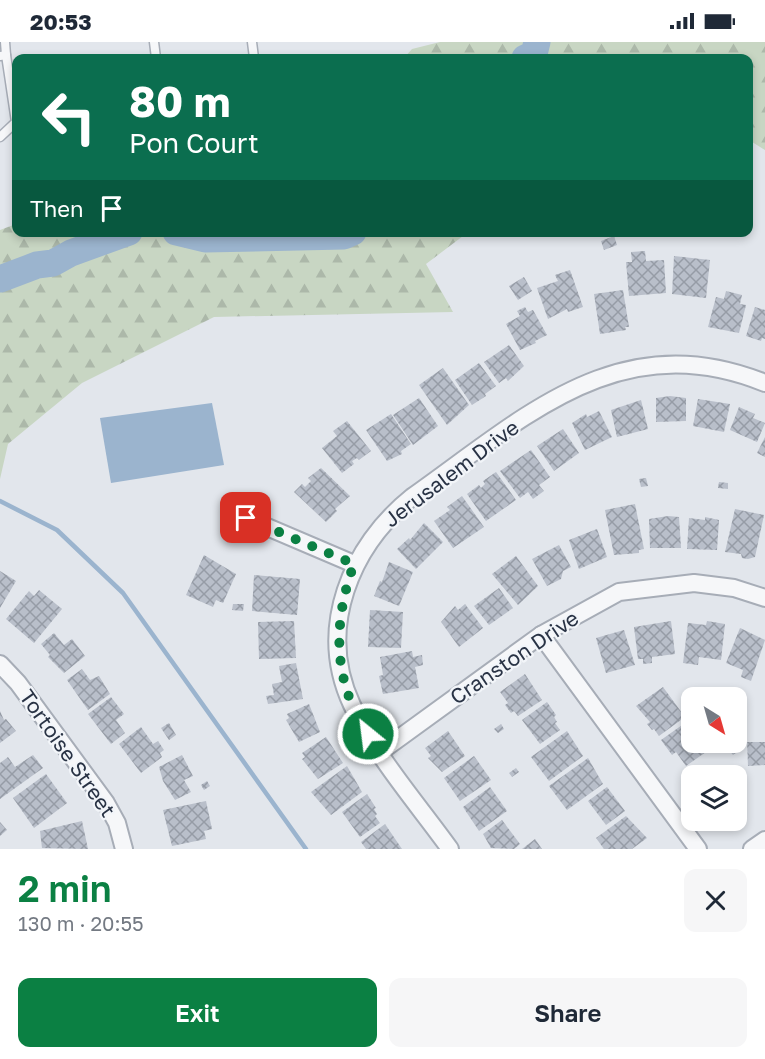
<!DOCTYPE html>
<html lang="en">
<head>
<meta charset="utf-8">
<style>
	body { margin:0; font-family:"Golos Text",sans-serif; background:#f6f6f7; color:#1f2937; height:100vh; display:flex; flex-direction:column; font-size:22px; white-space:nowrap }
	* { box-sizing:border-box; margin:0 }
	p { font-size:20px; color:#747a83 }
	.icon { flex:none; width:33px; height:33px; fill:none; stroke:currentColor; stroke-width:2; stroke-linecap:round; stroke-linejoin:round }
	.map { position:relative; height:807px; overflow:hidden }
	.details { display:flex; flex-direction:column; background:#fff; flex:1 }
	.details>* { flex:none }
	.top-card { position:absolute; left:12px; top:12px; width:741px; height:183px; border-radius:12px; box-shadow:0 3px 9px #0003; background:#0b6e4f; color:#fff; overflow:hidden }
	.needle { width:39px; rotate:143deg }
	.fabs { position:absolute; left:681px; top:645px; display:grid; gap:12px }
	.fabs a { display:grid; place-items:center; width:66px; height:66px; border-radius:12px; background:#fff; box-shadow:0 3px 9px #0003; font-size:30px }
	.pin { position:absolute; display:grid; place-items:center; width:51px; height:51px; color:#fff; margin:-26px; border-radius:12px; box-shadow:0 3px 9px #0006 }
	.me { position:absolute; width:66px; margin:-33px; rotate:331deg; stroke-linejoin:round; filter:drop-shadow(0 0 4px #0008) }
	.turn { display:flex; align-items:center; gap:21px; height:126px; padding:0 18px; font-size:27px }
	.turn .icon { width:78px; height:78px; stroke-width:2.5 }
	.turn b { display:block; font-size:42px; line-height:51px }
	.then { display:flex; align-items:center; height:57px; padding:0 18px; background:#0003; gap:12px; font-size:22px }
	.round { display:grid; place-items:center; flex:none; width:63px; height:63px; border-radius:12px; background:#f6f6f7 }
	.head { display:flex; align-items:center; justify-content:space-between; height:102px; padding:0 18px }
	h1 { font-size:36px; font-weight:600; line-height:45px; color:#0b8043 }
	.cta { display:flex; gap:12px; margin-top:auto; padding:12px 18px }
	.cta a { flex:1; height:69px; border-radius:12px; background:#0b8043; color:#fff; font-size:24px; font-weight:600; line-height:69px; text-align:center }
	.cta a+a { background:#f6f6f7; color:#1f2937 }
	.status { display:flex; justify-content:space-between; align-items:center; height:42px; padding:0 30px; background:#fff; direction:ltr }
	.status svg { height:16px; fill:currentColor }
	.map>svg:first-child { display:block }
</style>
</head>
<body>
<div class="status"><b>20:53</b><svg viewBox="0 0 49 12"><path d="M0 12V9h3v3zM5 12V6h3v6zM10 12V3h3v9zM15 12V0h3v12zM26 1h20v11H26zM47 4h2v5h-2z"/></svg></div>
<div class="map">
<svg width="765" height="807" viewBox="0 0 765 807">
	<defs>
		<pattern id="forest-firs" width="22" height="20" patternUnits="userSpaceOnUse" patternTransform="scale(1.5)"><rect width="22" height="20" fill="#c8d6c3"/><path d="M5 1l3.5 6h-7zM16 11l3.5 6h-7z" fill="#acb8a9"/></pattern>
		<pattern id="building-cross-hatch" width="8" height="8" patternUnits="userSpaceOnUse" patternTransform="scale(1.5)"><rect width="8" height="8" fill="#b9bfca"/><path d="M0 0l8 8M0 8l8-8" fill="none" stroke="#969ca6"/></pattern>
	</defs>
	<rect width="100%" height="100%" fill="#e2e6ec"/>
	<g fill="url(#forest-firs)">
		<path d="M440,0H765V108L749,98L748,16H404L412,7Z"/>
		<path d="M16,182V190L467,191L426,222L453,270L214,275L82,341L8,402L0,437V188Z"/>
	</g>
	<path fill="#9bb4ce" d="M212,361L224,423L111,441L100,376Z"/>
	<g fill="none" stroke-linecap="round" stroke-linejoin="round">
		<path stroke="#9bb4ce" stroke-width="4.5" d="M0,459L57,488L123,551L306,807"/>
		<g stroke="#9bb4ce" stroke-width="27">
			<path d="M525,16L534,12L537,0"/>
			<path d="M176,190L205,197L344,194L353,190"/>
			<path d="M0,237L37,223L53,221L71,211L129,190"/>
		</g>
	</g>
	<g fill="url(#building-cross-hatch)">
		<path d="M614,194L617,203L604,208L601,199Z"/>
		<path d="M645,209L646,219L664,218L666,251L629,254L626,220H632L631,210Z"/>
		<path d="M674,214L710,218L706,256L672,252Z"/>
		<path d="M570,228L583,265L568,270L567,267L548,277L537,246L558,239L555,233Z"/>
		<path d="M524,235L532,249L518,258L509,244Z"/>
		<path d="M623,248L629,285H625L626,288L600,292L594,252Z"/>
		<path d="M726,249L742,253L740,262L746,263L739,291L708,285L716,255L724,257Z"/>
		<path d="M525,265L528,270L533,268L547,293L535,299L536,301L520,308L506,282L520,274L517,269Z"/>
		<path d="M755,265L765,268V297L762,296L761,299L746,294Z"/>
		<path d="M509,303L524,324L508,339L506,336L499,341L484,320Z"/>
		<path d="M479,321L496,344L485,352L486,354L472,363L455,338Z"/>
		<path d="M443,326L469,363L447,383L419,343Z"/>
		<path d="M670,354L686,356V379L656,380V356Z"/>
		<path d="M419,356L438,384L413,403L393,373Z"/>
		<path d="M698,357L730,362L724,390L693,384Z"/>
		<path d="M641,358L648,387L617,395L611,368Z"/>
		<path d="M739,365L755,372L753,376L765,381L757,400L730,388Z"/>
		<path d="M599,369L612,395L585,408L572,381L586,372L587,375Z"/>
		<path d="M391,372L411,402L401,409L402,412L387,419L366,388Z"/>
		<path d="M347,379L371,409L359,418L357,416L352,419L354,422L342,431L322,406L337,394L333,389Z"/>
		<path d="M563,387L579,411L554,429L537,404Z"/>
		<path d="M765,395V415L757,411Z"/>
		<path d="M531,408L550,435L539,443L544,449L533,457L528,450L520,456L500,429Z"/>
		<path d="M321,426L350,454L335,467L337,469L326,480L294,450L302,442L305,445L311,439L308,436Z"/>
		<path d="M496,430L516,458L486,479L467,452L479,443L481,446L485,442L483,439Z"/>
		<path d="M646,436L648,444L641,445L639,437Z"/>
		<path d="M719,440L728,441V447L718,446Z"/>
		<path d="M462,454L484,485L453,506L434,479L450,468L447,465Z"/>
		<path d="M635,462L644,507L639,508V511L614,513L605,468Z"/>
		<path d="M735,467L764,473L755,515L748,517L742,516L741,512L725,510Z"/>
		<path d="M668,474L679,475L681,506H650L649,477Z"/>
		<path d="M705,475L719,478L717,508L687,507L689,476L705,478Z"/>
		<path d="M424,481L443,500L416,527L397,507L409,496L410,498Z"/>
		<path d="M597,487L607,515L579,527L569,498Z"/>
		<path d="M559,503L571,525L563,529L561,537L547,544L532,517Z"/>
		<path d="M204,513L236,532L223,561L216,558L213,565L186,553Z"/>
		<path d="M516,514L538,544L518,563L492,532Z"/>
		<path d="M389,520L413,530L399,564L374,554L380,539L382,540Z"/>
		<path d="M0,529L16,539L0,566Z"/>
		<path d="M254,533L300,537L297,573L252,569Z"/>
		<path d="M499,546L513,566L489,583L474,564Z"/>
		<path d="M39,548L62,567L34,601L6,577L29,549L34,554Z"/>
		<path d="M233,562H244L243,569L232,568Z"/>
		<path d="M465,562L483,586L459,605L441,580L455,564L458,568Z"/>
		<path d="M370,568L403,570L401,606L368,605Z"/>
		<path d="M294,579L296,616L259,617L258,580Z"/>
		<path d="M671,579L675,612L652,615V621L643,622V617H638L634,585Z"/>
		<path d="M707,579L725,582L721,618L699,615L698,623L683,621L688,581L706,583Z"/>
		<path d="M740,586L765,598L751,639L741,635L743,628L726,621Z"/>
		<path d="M624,588L635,623L606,631L596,596Z"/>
		<path d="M54,591L64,603L72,597L85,614L64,631L48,615L50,613L41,602Z"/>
		<path d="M412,609L413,615L422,613L423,623L415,625L419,646L383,652L379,634L383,633L380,615Z"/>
		<path d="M296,621L303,657L268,662L266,654L274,653L272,642L282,640L279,624Z"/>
		<path d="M82,627L90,638L99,634L110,652L88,668L67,638Z"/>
		<path d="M525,632L542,658L518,674L514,669L511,671L505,663L508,661L500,650Z"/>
		<path d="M663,645L685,675L659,694L654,687L652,688L647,682L650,680L636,664Z"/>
		<path d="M111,655L124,672L116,678L125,691L111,702L88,672Z"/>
		<path d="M547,660L556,673L554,675L557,680L555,681L560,688L540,702L522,678Z"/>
		<path d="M309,662L320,690L299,700L286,678L289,676L287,672Z"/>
		<path d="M0,669L4,678L6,677L16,689L0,701Z"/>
		<path d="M692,676V700H710L713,705L686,724L676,710L672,713L661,698Z"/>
		<path d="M169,681L176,693L169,698L161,686Z"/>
		<path d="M501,682L504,687L498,691L494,687Z"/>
		<path d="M141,685L153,702L158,699L164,708L160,711L162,715L141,731L119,702Z"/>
		<path d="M448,689L465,714L442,730L428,716L431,714L425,706Z"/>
		<path d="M567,689L583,714L549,739L531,715Z"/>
		<path d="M326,695L343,721L318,737L302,717L305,715L302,711Z"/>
		<path d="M729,700H736L741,707L733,713L725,703Z"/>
		<path d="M747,700H765V723L748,724Z"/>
		<path d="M33,713L43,726L0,757V721L8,715L15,725Z"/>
		<path d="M182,713L193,734L184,738L191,750L175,758L163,739L159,725Z"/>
		<path d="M474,714L491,738L460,759L444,736Z"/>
		<path d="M588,716L603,742L567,768L549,744Z"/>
		<path d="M347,724L362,750L331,773L311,750Z"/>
		<path d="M716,724L722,734H700L710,726Z"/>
		<path d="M516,726L519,730L512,735L509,731Z"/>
		<path d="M46,732L67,761L34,786L13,756Z"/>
		<path d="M207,739L210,744L204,748L201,743Z"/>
		<path d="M692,742V758L684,747Z"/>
		<path d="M490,745L507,769L479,789L463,765Z"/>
		<path d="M607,745L625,769L606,783L588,759Z"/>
		<path d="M367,752L376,766L374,767L377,772L375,774L380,781L360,795L342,770Z"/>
		<path d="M206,759L212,787L204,789L206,797L172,804L163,768Z"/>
		<path d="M626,774L647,796L632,807H604L596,796Z"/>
		<path d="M502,778L520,802L514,807L491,806L483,792Z"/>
		<path d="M82,779L88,807L42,806L40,789Z"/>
		<path d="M0,780L7,788L0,794Z"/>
		<path d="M385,782L402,807H366L361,800Z"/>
		<path d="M535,797L542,807H522Z"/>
	</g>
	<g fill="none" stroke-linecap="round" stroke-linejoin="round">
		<defs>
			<g id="service">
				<path d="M154,0L156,16"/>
				<path d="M252,0L254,16"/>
				<path d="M0,14L6,13L5,0"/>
				<path d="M0,95L16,80L6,13"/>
			</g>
			<g id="minor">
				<path d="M246,476L354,522"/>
				<path d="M541,593L698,807"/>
				<path d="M0,622L18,641L106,761L117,781L124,807"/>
				<path d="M380,710L541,593L619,550L694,541L734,546L765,556"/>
				<path d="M450,807C417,761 376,715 352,663C316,586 351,504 412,455C524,376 619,282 765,341"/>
				<path d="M752,807L765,798"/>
			</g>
		</defs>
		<use href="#service" stroke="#a7adb7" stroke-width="11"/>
		<use href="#minor" stroke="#a7adb7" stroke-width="20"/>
		<use href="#service" stroke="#f6f7f9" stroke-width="8"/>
		<use href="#minor" stroke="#f6f7f9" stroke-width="16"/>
	</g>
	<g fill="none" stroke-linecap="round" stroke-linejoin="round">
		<path stroke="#0b8043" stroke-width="10" stroke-dasharray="0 18" d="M246,476L354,522C333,579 332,639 368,692"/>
	</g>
	<g text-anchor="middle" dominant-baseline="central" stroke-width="4.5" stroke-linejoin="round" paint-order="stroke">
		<g font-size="21" fill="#293345" stroke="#f2f5f9">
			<text transform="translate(451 431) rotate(-37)">Jerusalem Drive</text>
			<text transform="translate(514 615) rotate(-34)">Cranston Drive</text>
			<text transform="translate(68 711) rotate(55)">Tortoise Street</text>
		</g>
	</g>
</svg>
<div class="fabs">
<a><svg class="needle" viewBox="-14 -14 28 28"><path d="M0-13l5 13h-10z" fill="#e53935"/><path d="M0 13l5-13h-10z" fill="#747a83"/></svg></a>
<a><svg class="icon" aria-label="layers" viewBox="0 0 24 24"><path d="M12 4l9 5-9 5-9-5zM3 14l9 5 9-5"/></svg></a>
</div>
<div class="pin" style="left:246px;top:476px;background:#d93025"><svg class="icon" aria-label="arrive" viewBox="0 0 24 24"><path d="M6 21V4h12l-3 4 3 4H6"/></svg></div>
<svg class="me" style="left:368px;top:692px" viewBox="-20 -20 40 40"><circle r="17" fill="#0b8043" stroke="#fff" stroke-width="3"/><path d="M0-11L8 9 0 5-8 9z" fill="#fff"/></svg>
<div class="top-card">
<div class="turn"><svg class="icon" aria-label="left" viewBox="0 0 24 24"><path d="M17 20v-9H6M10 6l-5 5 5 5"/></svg><div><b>80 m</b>Pon Court</div></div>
<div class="then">Then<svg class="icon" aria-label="arrive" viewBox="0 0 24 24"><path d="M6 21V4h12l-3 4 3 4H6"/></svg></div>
</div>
</div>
<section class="details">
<div class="head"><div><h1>2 min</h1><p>130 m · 20:55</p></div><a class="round"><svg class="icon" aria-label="close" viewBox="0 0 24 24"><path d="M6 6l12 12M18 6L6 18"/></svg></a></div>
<div class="cta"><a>Exit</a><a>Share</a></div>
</section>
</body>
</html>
